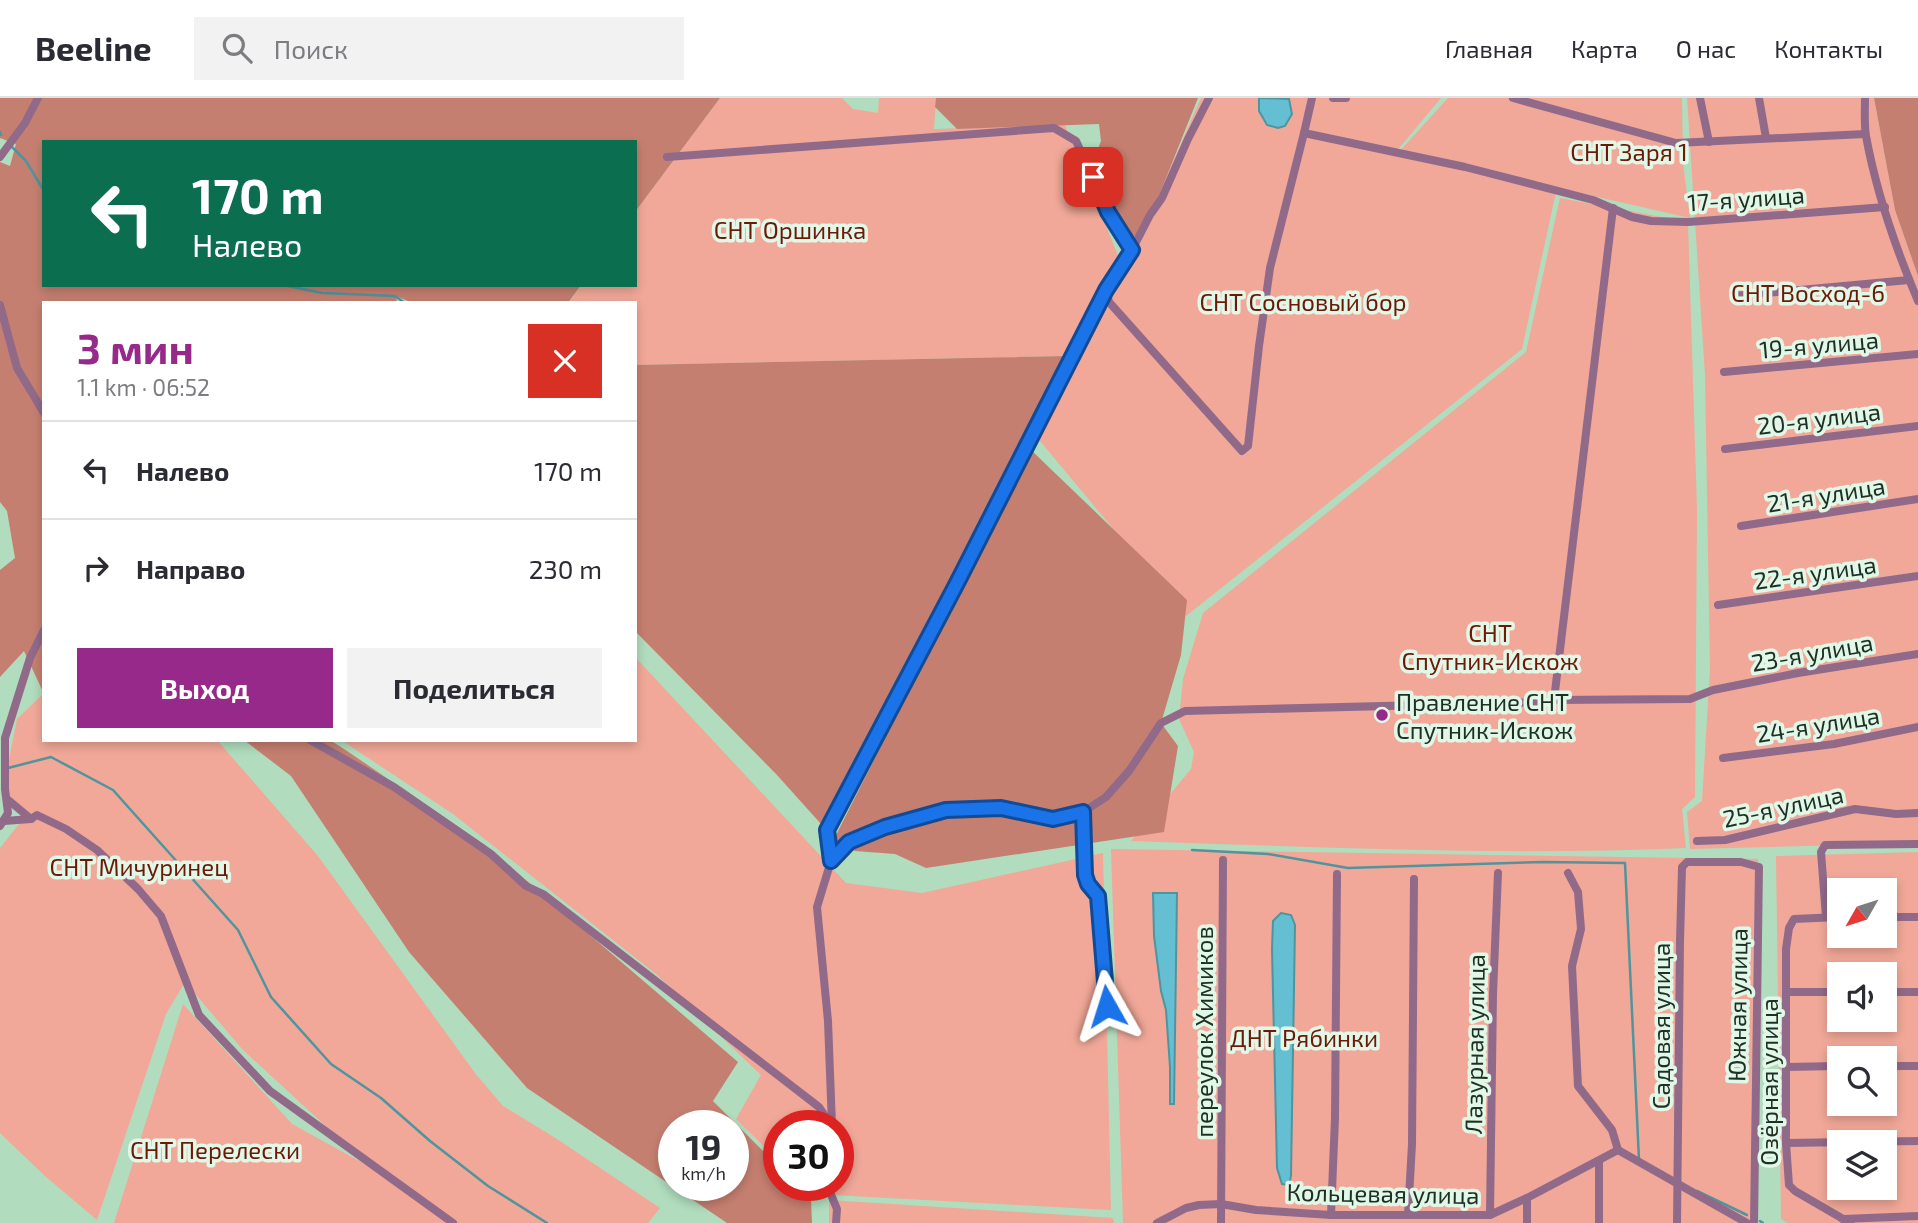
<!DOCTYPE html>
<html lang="ru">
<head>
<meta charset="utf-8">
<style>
	body { margin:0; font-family:"Exo 2",sans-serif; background:#f2f2f3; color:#2b2b33; height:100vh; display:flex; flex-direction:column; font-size:26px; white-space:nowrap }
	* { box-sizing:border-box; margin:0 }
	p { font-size:23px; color:#7c7c81 }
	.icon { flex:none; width:38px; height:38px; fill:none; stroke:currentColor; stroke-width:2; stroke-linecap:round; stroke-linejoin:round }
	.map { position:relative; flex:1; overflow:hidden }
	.details { position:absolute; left:42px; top:203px; width:595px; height:441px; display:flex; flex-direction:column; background:#fff; border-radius:0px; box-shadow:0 4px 10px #0003 }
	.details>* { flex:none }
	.banner { position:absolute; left:42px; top:42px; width:595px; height:147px; border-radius:0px; box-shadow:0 4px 10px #0003; background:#0b6e4f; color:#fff; overflow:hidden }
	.needle { width:46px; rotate:231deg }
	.controls { position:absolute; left:1827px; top:780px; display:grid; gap:14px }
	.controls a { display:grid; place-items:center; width:70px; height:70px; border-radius:0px; background:#fff; box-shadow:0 4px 10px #0003; font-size:35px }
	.speed { position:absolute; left:658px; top:1012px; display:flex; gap:14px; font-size:35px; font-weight:700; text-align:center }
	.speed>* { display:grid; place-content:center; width:91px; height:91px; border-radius:50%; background:#fff; box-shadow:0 4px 10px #0003; line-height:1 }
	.speed small { font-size:18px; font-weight:400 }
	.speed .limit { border:10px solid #d22; background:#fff; color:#111 }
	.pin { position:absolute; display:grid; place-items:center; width:60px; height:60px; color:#fff; margin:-30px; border-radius:14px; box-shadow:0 4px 10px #0006 }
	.me { position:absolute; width:77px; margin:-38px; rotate:354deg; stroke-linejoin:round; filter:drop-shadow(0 0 5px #0008) }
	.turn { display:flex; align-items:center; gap:24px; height:147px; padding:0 35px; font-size:32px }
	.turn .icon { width:91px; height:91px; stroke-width:2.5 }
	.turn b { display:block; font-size:49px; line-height:60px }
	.round { display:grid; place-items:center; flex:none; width:74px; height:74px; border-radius:0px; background:#f2f2f3 }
	.head { display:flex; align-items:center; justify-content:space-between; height:119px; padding:0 35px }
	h1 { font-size:42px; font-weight:700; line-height:52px; color:#97298a }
	.cta { display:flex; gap:14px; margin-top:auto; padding:14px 35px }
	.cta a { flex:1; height:80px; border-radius:0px; background:#97298a; color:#fff; font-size:28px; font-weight:700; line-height:80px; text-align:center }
	.cta a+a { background:#f2f2f3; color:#2b2b33 }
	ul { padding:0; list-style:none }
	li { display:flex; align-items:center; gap:21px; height:98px; padding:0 35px; border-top:2px solid #e1e1e2 }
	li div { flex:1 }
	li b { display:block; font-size:26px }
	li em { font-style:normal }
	header { display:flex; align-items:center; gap:42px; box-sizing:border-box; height:98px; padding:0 35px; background:#fff; border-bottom:2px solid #e1e1e2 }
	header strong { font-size:33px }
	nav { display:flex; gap:38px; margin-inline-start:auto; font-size:24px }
	.search { width:490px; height:63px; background:#f2f2f3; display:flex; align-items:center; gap:18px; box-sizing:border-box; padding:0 24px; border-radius:0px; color:#7c7c81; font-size:26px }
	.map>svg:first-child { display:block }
</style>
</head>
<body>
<header>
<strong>Beeline</strong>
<div class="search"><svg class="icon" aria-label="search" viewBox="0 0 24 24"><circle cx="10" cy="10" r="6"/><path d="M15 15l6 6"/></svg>Поиск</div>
<nav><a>Главная</a><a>Карта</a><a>О нас</a><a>Контакты</a></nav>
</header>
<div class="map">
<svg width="1918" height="1125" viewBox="0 0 1918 1125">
	<rect width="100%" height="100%" fill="#b1dcbd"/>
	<g fill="#f1a898" fill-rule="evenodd">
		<path d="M720,0H842L853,11L878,15L879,0H936L934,31L1065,27L1119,160L1067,258L635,267V205H569L581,187H635V114Z"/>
		<path d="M1201,0H1441L1395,55L1556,94L1522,251L1186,518L1035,337L1128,166Z"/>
		<path d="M1448,0H1682L1683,65L1690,120L1399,54Z"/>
		<path d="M1687,0H1874L1895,112L1918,178V745L1690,751L1687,714L1702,703L1710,572L1705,277Z"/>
		<path d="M1560,100L1688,124L1697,411L1695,699L1682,711L1686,750C1501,758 1316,749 1131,743L1191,671L1194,654L1179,621L1183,581L1203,515L1526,254Z"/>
		<path d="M635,559L846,785L922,795L1103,755L1111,1112L813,1096L803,1087H838V1027H779V1063L736,1021L761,977L656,876L453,716L341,642H635Z"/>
		<path d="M44,595V642H217L318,758L475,975L503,1008L557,1041L660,1110L648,1125H457L329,1031L243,952L185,884L166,916L97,1122L45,1078L0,1035V750L23,721L3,692L17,621Z"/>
		<path d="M1111,751L1758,761L1756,1125H1123Z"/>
		<path d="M1918,754V1125H1788L1781,1121L1776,758ZM1839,793H1885V838H1839ZM1839,877H1885V922H1839ZM1839,961H1885V1006H1839ZM1839,1045H1885V1090H1839Z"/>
		<path d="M183,906L292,1026L403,1087L451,1125H114Z"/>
		<path d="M829,1102L1113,1120L1114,1125H829Z"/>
	</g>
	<g fill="#c57f70" fill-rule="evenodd">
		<path d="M0,0H720L635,114V44H44V187H581L568,205H413L396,198L397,205H44V596L24,553L0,579V472L15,460L7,413L0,404V64L10,68L16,46L0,40Z"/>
		<path d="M936,0H1198L1158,100L1137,137L1118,146L1088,77L1101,43L1099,26L957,31L935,9Z"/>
		<path d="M1874,0H1918V178L1895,112Z"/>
		<path d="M1067,258L821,726L777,677L635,533V267Z"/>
		<path d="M1031,352L1187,502L1181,557L1161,625L1178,648L1164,734L926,770L895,756L855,753L833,743Z"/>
		<path d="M244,642H330L347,653L485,747L738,964L713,1003L779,1069V1087H796L811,1102L812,1125H727L527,990L409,854L291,678ZM674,1027H733V1087H674Z"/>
	</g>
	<g fill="#65bfd3" stroke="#50949e" stroke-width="2">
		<path d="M1259,0L1289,1L1292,16L1285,28L1278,30L1267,27L1259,13Z"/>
		<path d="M1153,795H1177L1174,1006H1170V969L1166,912L1161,893L1154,838Z"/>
		<path d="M1281,815L1291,817L1295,827L1291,1078L1289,1087L1282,1086L1277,1070L1272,851L1273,823Z"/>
	</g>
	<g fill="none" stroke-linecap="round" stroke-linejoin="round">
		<g stroke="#50949e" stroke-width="2.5">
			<path d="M0,34L1,37"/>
			<path d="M12,49L26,63L44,93"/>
			<path d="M283,187L322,195L395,198L405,205"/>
			<path d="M8,670L51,659L113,692L238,832L271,899L331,966L381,1000L430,1043L488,1088L547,1125"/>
			<path d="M1192,752L1268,756L1348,770L1544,764L1625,765L1639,1062"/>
			<path d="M1697,1093L1747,1117"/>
			<path d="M1760,1123L1763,1125"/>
		</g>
		<g stroke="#916a8a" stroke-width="8">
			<path d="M1312,0L1304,35L1465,69L1593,102L1632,119L1651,123L1688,124L1885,109"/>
			<path d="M1333,0H1346"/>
			<path d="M1513,0L1676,45L1865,36"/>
			<path d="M1700,0L1709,44"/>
			<path d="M1759,0L1766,40"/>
			<path d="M1865,0C1865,12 1864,26 1866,38C1876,93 1896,151 1918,203"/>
			<path d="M0,59L25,25L38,0"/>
			<path d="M667,59L1054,30L1076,43L1109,114L1132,152"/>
			<path d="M1106,192L1109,204L1242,353L1248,348L1259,248L1270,170L1304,35"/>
			<path d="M1733,198L1909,182"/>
			<path d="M0,207L17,270L44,315"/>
			<path d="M1724,274L1918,256"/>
			<path d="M1725,351L1918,328"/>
			<path d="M1741,428L1918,401"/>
			<path d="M1718,507L1918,478"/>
			<path d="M1554,602L1613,110"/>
			<path d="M310,642L394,689L491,756L526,788L543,796L819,1009L831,1027"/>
			<path d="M1723,660L1834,646L1918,629"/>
			<path d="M7,701L31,721L37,717L66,731L97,752L138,791L161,818L199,917L270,993L453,1125"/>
			<path d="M1083,714L1085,777L1088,786L1098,798L1106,908"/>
			<path d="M4,723L31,721"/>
			<path d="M0,728L8,715L5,691V640L30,560L44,532"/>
			<path d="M1697,743L1725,742L1855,711L1896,716L1918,715"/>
			<path d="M831,763L849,744L885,729L946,712L1001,710L1053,721L1083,714L1106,699L1129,673L1161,625L1185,613L1545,604L1554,602L1690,601L1713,592L1798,575L1918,556"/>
			<path d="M1568,775L1578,794L1581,831L1572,868L1578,988L1612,1032L1618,1052"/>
			<path d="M1826,819L1821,754L1825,747L1918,746"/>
			<path d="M1839,819L1794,821L1789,830L1786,851V1045L1789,1087L1795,1093L1850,1125"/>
			<path d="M1885,819H1918"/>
			<path d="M1787,894H1839"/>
			<path d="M1885,894H1918"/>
			<path d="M1885,968H1918"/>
			<path d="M1786,969L1839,968"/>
			<path d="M832,1027L828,923L817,809L831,763L826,731L957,485L1106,192L1132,152L1150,117L1162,100L1188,41L1209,0"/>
			<path d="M1786,1045L1918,1043"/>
			<path d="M827,1087L837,1111L836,1125"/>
			<path d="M1331,1117L1335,1020L1337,776"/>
			<path d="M1408,1117L1412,1046L1414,781"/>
			<path d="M1490,1117L1493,896L1498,775"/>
			<path d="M1843,1121L1918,1118"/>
			<path d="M1157,1125L1186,1110L1199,1107L1221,1106L1256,1112L1331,1117H1490L1527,1100L1618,1052L1747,1125"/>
			<path d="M1221,1125L1223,762"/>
			<path d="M1527,1125V1100"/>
			<path d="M1599,1125V1063"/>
			<path d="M1677,1125L1680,843L1682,769L1687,764H1741L1759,769L1754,1125"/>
		</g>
	</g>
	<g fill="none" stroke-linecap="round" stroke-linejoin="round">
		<defs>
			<path id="route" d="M1093,79L1108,114L1132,152L1106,192L957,485L827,732L831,763L849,744L885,729L946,712L1001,710L1053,721L1083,714L1085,777L1088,786L1098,798L1107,908"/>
		</defs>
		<use href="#route" stroke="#114b97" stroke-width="18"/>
		<use href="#route" stroke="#1a73e8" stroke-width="12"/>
	</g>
	<circle fill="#97298a" stroke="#e1f7e7" stroke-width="2.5" cx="1382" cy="617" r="7"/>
	<g text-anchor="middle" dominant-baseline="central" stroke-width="7" stroke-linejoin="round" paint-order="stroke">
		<g font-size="24" fill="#6d1908" stroke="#e1f7e7">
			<text x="1629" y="53">СНТ Заря 1</text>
			<text x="790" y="131">СНТ Оршинка</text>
			<text x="1808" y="194">СНТ Восход-6</text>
			<text x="1303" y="203">СНТ Сосновый бор</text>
			<text x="1490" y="534">СНТ<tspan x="1490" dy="28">Спутник-Искож</tspan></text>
			<text x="139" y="768">СНТ Мичуринец</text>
			<text x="1304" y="939">ДНТ Рябинки</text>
			<text x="215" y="1051">СНТ Перелески</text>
		</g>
		<g font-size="24" fill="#1e2f23" stroke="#e1f7e7">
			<text transform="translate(1746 100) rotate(-4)">17-я улица</text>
			<text transform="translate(1819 246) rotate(-5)">19-я улица</text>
			<text transform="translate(1819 320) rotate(-7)">20-я улица</text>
			<text transform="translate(1826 396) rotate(-9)">21-я улица</text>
			<text transform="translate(1815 474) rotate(-8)">22-я улица</text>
			<text transform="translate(1812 554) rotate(-10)">23-я улица</text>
			<text transform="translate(1818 626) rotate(-9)">24-я улица</text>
			<text transform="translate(1783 708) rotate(-12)">25-я улица</text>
			<text transform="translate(1737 907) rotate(-89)">Южная улица</text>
			<text transform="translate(1660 928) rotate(-90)">Садовая улица</text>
			<text transform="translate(1203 934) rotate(-90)">переулок Химиков</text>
			<text transform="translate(1474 946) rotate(-89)">Лазурная улица</text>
			<text transform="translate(1768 984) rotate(-90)">Озёрная улица</text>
			<text transform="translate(1383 1095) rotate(1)">Кольцевая улица</text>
		</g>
		<g font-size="24" fill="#1e2f23" stroke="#e1f7e7" text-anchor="start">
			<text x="1396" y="603">Правление СНТ<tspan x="1396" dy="28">Спутник-Искож</tspan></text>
		</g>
	</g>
</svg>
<div class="controls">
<a><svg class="needle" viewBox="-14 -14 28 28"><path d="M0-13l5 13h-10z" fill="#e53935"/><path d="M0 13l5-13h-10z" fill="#7c7c81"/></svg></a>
<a><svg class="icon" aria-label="sound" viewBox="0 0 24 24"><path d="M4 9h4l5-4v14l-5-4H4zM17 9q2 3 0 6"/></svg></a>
<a><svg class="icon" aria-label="search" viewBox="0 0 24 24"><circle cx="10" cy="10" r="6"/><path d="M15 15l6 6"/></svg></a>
<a><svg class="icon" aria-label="layers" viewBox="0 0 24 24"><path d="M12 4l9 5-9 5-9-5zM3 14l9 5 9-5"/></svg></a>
</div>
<div class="speed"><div>19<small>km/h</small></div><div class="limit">30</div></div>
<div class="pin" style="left:1093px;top:79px;background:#d93025"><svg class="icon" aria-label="arrive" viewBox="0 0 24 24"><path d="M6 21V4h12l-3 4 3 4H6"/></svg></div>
<svg class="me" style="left:1107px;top:908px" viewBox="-20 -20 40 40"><path d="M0-17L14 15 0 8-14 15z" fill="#1a73e8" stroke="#fff" stroke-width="4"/></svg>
<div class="banner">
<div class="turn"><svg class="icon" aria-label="left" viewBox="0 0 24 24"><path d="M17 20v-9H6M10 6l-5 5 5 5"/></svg><div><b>170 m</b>Налево</div></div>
</div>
<section class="details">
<div class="head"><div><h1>3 мин</h1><p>1.1 km · 06:52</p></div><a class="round" style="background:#d93025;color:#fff"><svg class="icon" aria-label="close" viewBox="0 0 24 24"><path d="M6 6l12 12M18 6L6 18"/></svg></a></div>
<ul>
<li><svg class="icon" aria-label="left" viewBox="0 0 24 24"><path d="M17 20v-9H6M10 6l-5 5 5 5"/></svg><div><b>Налево</b></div><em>170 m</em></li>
<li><svg class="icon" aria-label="right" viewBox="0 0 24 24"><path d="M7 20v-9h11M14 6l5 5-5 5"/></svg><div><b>Направо</b></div><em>230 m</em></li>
</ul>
<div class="cta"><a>Выход</a><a>Поделиться</a></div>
</section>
</div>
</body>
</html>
